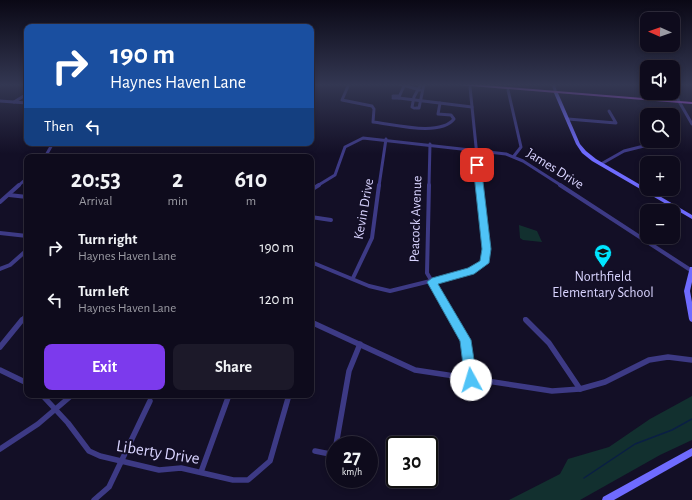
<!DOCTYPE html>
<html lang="en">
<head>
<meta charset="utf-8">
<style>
	body { margin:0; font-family:"Alegreya Sans",sans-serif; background:#1c1929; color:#f1f3f6; height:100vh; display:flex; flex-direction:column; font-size:15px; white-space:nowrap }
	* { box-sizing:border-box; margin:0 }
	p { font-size:13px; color:#9b9ba3 }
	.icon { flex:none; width:22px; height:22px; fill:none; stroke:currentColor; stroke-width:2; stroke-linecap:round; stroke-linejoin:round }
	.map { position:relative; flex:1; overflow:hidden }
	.drawer { position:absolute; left:24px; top:154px; width:290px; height:244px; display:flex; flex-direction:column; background:#0e0b1c; border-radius:8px; box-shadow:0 2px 6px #0003,0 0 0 1px #2e2b3b }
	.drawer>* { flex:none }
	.banner { position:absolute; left:24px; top:24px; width:290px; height:122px; border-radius:8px; box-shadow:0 2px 6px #0003,0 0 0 1px #2e2b3b; background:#1a4fa0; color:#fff; overflow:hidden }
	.needle { width:26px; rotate:272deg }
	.tools { position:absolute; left:640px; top:12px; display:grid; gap:8px }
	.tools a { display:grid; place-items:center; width:40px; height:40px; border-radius:8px; background:#0e0b1c; box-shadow:0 2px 6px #0003,0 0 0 1px #2e2b3b; font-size:20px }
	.speed { position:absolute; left:326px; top:436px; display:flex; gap:8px; font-size:20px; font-weight:700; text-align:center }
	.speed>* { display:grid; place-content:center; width:52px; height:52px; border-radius:50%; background:#0e0b1c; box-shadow:0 2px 6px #0003,0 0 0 1px #2e2b3b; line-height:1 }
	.speed small { font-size:10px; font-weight:400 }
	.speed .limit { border:2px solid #111; border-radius:6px; background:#fff; color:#111 }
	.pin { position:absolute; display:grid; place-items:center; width:34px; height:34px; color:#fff; margin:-17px; border-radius:8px; box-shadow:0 2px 6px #0006 }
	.me { position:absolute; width:44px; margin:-22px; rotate:354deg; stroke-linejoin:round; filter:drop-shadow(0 0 3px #0008) }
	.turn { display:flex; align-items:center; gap:14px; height:84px; padding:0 20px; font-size:18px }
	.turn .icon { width:52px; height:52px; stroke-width:2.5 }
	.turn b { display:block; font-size:28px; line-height:34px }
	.then { display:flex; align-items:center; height:38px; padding:0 20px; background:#0003; gap:8px; font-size:15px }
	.eta { display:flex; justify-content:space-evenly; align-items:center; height:68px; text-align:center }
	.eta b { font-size:24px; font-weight:700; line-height:28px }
	.action { display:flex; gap:8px; margin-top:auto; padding:8px 20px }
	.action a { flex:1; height:46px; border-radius:8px; background:#7c3aed; color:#fff; font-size:16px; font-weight:700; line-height:46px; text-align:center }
	.action a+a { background:#1c1929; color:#f1f3f6 }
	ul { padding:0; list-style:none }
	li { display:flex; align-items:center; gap:12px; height:52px; padding:0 20px }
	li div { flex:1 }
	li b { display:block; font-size:15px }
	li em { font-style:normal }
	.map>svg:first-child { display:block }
</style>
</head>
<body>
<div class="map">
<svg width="692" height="500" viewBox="0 0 692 500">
	<rect width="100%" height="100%" fill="#130f26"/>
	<g fill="#12302f">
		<path d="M519,225L537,231L542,242L523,240L520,238Z"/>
		<path d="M692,396V440L660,455L580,500H509L560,474L568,459L609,447L650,419Z"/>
	</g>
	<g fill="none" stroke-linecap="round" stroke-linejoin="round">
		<path stroke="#0a1f44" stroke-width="1.5" d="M584,478L635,444L672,430L692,419"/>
		<g stroke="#3d3a85" stroke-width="3">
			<path d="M349,84L342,100L372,106L374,109L373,122C393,124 440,137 454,119L451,115L438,114L440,103"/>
			<path d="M400,84L420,90"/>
			<path d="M553,84L556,93"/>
			<path d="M470,87L480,186"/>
			<path d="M508,90L521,147L514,156"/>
			<path d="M673,91L692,124"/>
			<path d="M393,96H398L399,98H393"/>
			<path d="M399,97L404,86"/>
			<path d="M399,98L472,107"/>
			<path d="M0,101L27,103"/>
			<path d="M14,102L27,94"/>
			<path d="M414,108L412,107L414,97L421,84"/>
			<path d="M416,108H419L424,84"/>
			<path d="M568,119L616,123L609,111"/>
			<path d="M45,157L53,143"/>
			<path d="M601,164L624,151L644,146"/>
			<path d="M18,186L27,178"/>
			<path d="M317,186L335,175L345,147L363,138L506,154L523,161L562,186"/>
			<path d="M379,186L386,139"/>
			<path d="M429,186L430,144"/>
		</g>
		<g stroke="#3d3a85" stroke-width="4">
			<path d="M429,185L427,273L455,321"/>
			<path d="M560,185L692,271"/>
			<path d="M311,190L319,185"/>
			<path d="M9,195L27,197"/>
			<path d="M0,202L19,185"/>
			<path d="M311,217L331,220"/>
			<path d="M0,233L27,236"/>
			<path d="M311,262L369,286L390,291L471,271L484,263L486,252L480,185"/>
			<path d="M0,269L10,265L27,250"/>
			<path d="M353,278L372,238L379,185"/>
			<path d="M525,319L527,321"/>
			<path d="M21,321L27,314"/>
		</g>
		<g stroke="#3d3a85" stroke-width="5.5">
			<path d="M454,320L466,340L471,380"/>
			<path d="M526,320L549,343L580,389"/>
			<path d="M311,322L415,370L552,391L580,389L605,382L649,360L668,357L692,360"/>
			<path d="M0,347L22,320"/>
			<path d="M0,370L27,383"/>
			<path d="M42,395L68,423L89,451L100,456L159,470L181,468L233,480H248L270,461L289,395"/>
			<path d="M336,445L349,371L360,344"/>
			<path d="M0,449L38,424L72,395"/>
			<path d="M315,451L335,455"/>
			<path d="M201,472L229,395"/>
			<path d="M94,500L109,487L150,401"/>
		</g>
		<g fill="#6f6bff" fill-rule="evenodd">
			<path d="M555,92L558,93L580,144L586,151L596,159L692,215V219L592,161L582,153L576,144L554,93Z"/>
			<path d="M690,267H692V282L690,291L692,302V322L690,321L689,319L684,291Z"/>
			<path d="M692,448V456L614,500H602L603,497Z"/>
		</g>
		<path fill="#c25bff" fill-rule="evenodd" d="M447,84H470L692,102V104Z"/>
	</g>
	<linearGradient id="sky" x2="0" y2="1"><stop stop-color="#0a0815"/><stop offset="0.55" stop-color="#333752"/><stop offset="1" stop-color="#333752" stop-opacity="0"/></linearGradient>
	<rect width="692" height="154" fill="url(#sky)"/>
	<path fill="#4fc3f7" stroke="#337fa1" d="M477,162L481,165L491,249L489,263L474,274L438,284L471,340L477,380L475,384L471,385L467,384L465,380L460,341L427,282L432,278L468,268L480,261L482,249L473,165Z"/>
	<defs>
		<symbol id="school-pin" viewBox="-11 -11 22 30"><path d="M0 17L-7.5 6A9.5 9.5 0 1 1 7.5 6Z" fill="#00e5ff" stroke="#130f26"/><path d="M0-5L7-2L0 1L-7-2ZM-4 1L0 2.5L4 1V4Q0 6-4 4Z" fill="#111"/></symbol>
	</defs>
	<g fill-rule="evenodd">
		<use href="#school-pin" x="593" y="243" width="20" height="27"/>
	</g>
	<g text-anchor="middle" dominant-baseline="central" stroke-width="4" stroke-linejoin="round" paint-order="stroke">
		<g font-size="14" fill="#d9d4ff" stroke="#130f26">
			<text transform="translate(555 169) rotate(32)">James Drive</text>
			<text transform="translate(364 209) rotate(-80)">Kevin Drive</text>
			<text transform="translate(416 219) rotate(-88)">Peacock Avenue</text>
		</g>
		<g font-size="14" fill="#d9d4ff" stroke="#130f26">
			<text x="603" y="277">Northfield<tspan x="603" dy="16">Elementary School</tspan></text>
		</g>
		<g font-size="17" fill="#d9d4ff" stroke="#130f26">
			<text transform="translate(158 452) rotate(9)">Liberty Drive</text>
		</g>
	</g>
</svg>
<div class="tools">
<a><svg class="needle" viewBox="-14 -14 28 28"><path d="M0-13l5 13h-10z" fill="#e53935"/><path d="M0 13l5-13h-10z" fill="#9b9ba3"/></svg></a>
<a><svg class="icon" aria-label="sound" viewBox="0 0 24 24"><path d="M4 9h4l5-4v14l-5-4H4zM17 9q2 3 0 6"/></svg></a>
<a><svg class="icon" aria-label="search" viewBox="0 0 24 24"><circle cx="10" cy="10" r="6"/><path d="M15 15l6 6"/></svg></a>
<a>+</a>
<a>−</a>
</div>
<div class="speed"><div>27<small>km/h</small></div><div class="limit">30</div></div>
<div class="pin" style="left:477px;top:165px;background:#d93025"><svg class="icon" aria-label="arrive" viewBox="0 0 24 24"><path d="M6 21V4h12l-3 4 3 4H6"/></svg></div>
<svg class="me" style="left:471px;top:380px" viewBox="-20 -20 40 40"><circle r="19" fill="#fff"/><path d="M0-13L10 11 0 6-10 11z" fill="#4fc3f7"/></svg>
<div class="banner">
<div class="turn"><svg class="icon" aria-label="right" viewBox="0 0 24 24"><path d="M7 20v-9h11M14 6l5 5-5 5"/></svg><div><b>190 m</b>Haynes Haven Lane</div></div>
<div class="then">Then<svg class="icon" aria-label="left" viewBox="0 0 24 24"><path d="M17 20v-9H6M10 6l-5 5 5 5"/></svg></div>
</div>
<section class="drawer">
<div class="eta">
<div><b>20:53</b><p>Arrival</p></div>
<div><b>2</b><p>min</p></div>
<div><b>610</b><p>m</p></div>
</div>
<ul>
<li><svg class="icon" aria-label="right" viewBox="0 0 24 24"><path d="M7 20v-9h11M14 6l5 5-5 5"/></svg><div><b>Turn right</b><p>Haynes Haven Lane</p></div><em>190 m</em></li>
<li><svg class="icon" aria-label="left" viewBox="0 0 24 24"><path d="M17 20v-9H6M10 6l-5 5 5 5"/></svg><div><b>Turn left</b><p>Haynes Haven Lane</p></div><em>120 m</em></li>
</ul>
<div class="action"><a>Exit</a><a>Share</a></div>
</section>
</div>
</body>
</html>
